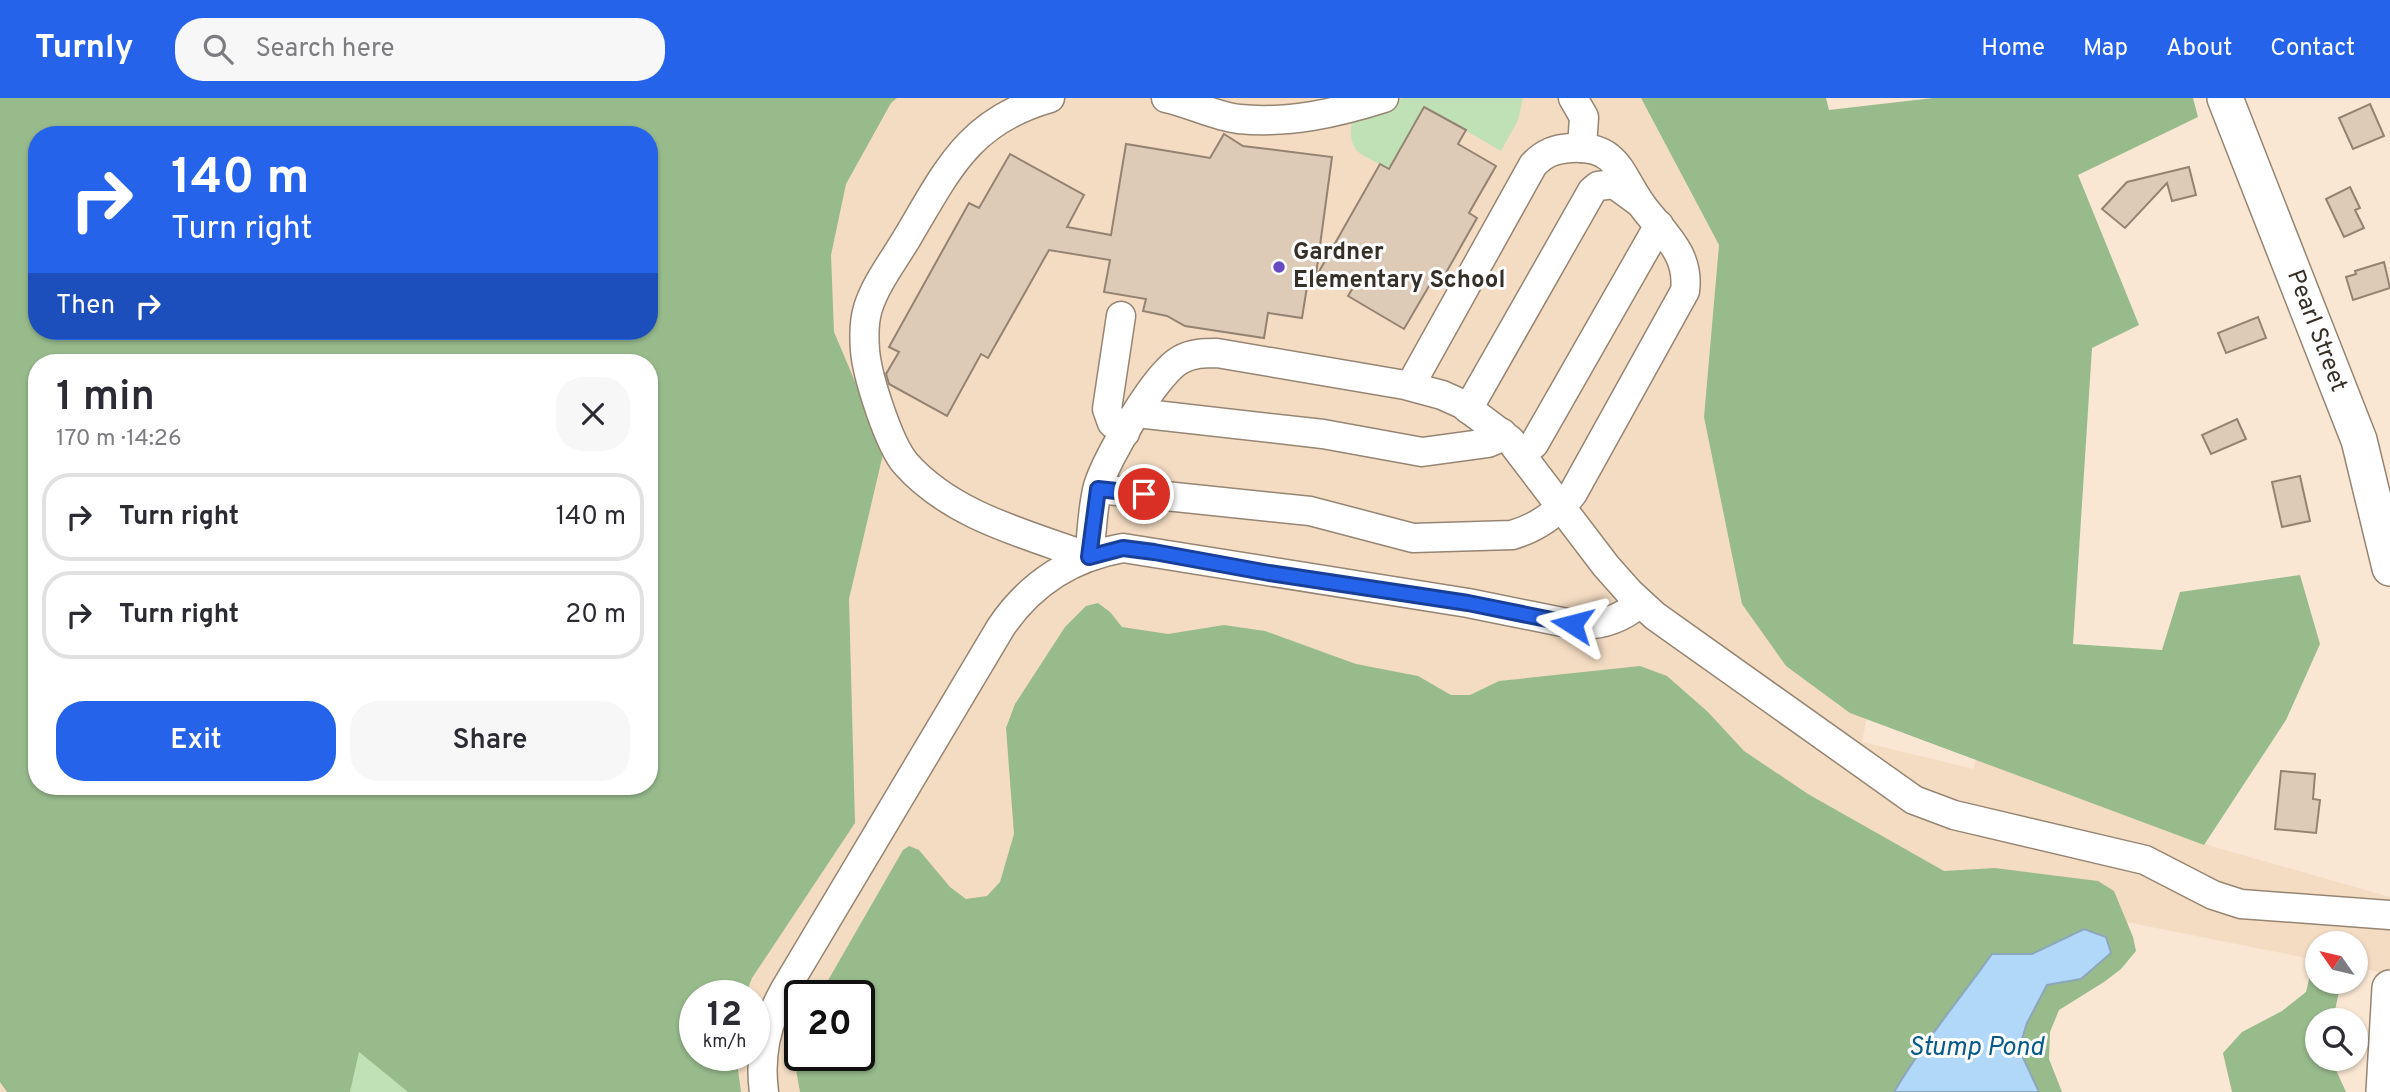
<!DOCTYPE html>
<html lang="en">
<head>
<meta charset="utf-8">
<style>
	body { margin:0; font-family:Overpass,sans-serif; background:#f7f7f7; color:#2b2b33; height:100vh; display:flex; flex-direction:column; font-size:26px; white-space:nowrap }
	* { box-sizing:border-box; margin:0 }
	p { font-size:23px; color:#7c7c81 }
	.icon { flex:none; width:38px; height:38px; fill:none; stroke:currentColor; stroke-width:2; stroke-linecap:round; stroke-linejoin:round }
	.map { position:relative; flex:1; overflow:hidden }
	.details { position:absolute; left:28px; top:256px; width:630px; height:441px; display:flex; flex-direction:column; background:#fff; border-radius:28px; box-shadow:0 2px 5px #0004 }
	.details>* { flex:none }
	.top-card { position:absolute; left:28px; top:28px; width:630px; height:214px; border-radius:28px; box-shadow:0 2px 5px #0004; background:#2563eb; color:#fff; overflow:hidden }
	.needle { width:46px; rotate:304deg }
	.tools { position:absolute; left:2305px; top:833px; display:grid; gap:14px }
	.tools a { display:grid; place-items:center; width:63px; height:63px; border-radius:50%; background:#fff; box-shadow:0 2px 5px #0004; font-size:35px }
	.speed { position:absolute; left:679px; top:882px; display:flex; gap:14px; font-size:35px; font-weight:700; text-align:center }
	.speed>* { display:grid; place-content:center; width:91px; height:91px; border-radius:50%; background:#fff; box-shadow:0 2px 5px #0004; line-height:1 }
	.speed small { font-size:18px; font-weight:400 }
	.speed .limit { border:4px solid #111; border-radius:10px; background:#fff; color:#111 }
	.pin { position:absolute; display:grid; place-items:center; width:60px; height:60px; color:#fff; margin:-30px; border:4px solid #fff; border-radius:50%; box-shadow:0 2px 7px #0007 }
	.me { position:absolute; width:77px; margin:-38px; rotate:279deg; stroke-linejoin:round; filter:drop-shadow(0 0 5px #0008) }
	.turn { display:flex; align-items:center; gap:24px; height:147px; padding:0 28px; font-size:32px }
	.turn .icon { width:91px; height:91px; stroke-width:2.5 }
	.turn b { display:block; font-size:49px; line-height:60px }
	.then { display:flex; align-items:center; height:66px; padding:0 28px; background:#0003; gap:14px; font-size:26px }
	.round { display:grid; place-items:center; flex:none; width:74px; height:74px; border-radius:28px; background:#f7f7f7 }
	.headline { display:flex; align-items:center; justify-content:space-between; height:119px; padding:0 28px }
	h1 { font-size:42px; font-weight:600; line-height:52px }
	.button { display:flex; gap:14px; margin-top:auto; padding:14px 28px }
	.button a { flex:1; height:80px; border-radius:28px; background:#2563eb; color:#fff; font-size:28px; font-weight:600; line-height:80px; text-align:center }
	.button a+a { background:#f7f7f7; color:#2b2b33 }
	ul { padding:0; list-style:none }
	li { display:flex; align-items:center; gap:21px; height:88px; margin:0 14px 10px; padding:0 14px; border:4px solid #e1e1e2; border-radius:28px }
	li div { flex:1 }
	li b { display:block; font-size:26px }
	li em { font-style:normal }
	header { display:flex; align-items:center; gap:42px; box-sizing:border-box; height:98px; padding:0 35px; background:#2563eb; color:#fff }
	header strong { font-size:33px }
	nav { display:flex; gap:38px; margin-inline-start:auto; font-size:24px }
	.search { width:490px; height:63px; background:#f7f7f7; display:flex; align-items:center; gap:18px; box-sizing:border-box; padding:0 24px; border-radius:28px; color:#7c7c81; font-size:26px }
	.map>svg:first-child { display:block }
</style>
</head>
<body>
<header>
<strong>Turnly</strong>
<div class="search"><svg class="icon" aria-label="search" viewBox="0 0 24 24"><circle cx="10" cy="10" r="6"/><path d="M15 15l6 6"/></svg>Search here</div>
<nav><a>Home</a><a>Map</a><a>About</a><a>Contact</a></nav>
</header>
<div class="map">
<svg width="2390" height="994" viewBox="0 0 2390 994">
	<rect width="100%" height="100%" fill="#f9e6d3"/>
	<path fill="#f3dcc2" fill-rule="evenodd" d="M861,0H1641L1719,147L1704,319L1881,545L1862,644L1974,671L1988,578L2193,634L2204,746L2390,799V876L2356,869V845H2317V862L1971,793L1018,994H0V591L37,688L684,721ZM695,898H754V957H695ZM800,898H859V957H800Z"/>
	<g fill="#c0e1b5">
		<path d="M1403,0H1523L1518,22L1501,53L1425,9L1389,71C1360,54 1347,58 1352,19Z"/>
		<path d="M358,953L408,994H350Z"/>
	</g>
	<g fill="#98bb8c" fill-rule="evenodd">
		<path d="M0,0H897L891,5L846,86L831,157L834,234L884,352L849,501L855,725L752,880L745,898H695V957H736L741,994H408L359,954L350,994H7L0,984ZM37,37H649V233H37ZM37,264H649V688H37Z"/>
		<path d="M1641,0H1826L1829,12L1933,0H2193L2198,19L2078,77L2139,227L2092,250L2073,546L2162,552L2180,494L2300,477L2320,546L2286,622L2204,747L1850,615L1786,568L1742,506L1704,319L1719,147Z"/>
		<path d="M1098,505L1110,514L1122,529L1168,536L1224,527L1265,533L1356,566L1418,578L1451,597H1470L1499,583L1640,568L1667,578L1708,614L1744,653L1808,696L1944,773L1995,770L2098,783L2114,793L2133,839L2136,853L2121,871L2104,884L2059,912L2050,934L2049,961L2062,994H2039L2019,951L2027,925L2047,887L2081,881L2084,831L2032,856H1992C1959,902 1923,945 1894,994H800L795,966L800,933V957H859V898H819L903,752L909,748L919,752L950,789L966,801L987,798L1000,784L1014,736L1006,630L1015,606L1065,529L1086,508Z"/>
		<path d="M2315,856L2317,884H2341L2333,922H2317V961H2331L2346,994H2232L2223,955L2242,934L2282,913L2306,894Z"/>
	</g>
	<path fill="#b1d8f8" stroke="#8ca6ba" stroke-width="2" d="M2084,831L2106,839L2111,855L2081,881L2047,887L2027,925L2019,951L2039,994H1894C1923,945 1959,902 1992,856H2032Z"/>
	<g fill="#ddcbb8" stroke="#948371" stroke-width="2">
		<path d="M2370,6L2384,38L2353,51L2339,20Z"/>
		<path d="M1424,9L1466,32L1458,46L1496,68L1469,115L1477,120L1443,180L1436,176L1404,231L1348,198L1357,183L1317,177L1380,66L1389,71Z"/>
		<path d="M1224,36L1243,48L1332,59L1316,177L1309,176L1302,220L1268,215L1264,240L1185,228L1167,218L1143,213L1146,201L1104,194L1110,162L1049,152L988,260L981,256L947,318L889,286L886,276L899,254L889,249L969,105L979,110L1010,56L1084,97L1067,129L1111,137L1126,46L1210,60Z"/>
		<path d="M2189,69L2196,97L2172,103L2167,85L2125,130L2102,111L2127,84Z"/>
		<path d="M2350,89L2360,110L2355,112L2364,130L2344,139L2326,101Z"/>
		<path d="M2384,164L2390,190L2353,202L2346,179L2356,176L2355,173Z"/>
		<path d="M2258,219L2266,240L2226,255L2218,235Z"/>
		<path d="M2237,321L2246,341L2211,356L2202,337Z"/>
		<path d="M2300,378L2310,423L2282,429L2272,384Z"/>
		<path d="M2281,673L2315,676L2313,701L2320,702L2316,735L2275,731Z"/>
	</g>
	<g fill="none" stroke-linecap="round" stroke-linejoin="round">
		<defs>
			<g id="minor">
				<path d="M1050,0C968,23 947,73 907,140C894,162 876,185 868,210C864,223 864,239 865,252C867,278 889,347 906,366C952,418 1026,436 1089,459C1092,436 1092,411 1098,388C1107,360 1155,276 1180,262C1192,255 1205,255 1217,255L1405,287L1442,297L1462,306L1510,342L1606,468L1630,495L1655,518L1914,702L1954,717L2145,762L2213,797L2241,806L2390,817"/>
				<path d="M1166,0C1190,5 1214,18 1239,21C1288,26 1337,15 1384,0"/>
				<path d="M1573,0L1584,19L1582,50"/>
				<path d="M1121,218L1107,311L1112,325L1125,335"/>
				<path d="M1468,311L1592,93L1598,88L1614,86L1640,105"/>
				<path d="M1137,315L1323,336L1422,354L1488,345L1495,342L1502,335"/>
				<path d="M1522,356L1534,346L1659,127"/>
				<path d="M1098,391L1310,413L1413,440L1512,437C1536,430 1558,415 1573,395L1685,193C1690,156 1664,136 1644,110C1620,79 1620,47 1571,50C1555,51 1544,55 1533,67L1410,288"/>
				<path d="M764,994C759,957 766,925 784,893L1001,529C1030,486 1072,459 1123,450L1468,505L1572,526C1599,529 1620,522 1640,505"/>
			</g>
			<g id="major">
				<path d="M2225,0L2359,342L2390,470"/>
				<path d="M2384,994L2390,890"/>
			</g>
		</defs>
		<use href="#minor" stroke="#968573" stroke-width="31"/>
		<use href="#major" stroke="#968573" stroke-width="38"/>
		<use href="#minor" stroke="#fff" stroke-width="28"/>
		<use href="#major" stroke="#fff" stroke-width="35"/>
	</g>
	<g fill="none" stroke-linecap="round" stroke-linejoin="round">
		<defs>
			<path id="route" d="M1144,396L1098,391L1089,459L1123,450L1154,454L1269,475L1468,505L1572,526"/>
		</defs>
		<use href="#route" stroke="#184099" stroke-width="18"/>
		<use href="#route" stroke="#2563eb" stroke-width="12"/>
	</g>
	<circle fill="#694ac3" stroke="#fff" stroke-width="2.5" cx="1279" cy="169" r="7"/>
	<g text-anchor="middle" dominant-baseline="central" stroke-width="6" stroke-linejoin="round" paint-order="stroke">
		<g font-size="24" font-weight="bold" fill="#373029" stroke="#fff" text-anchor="start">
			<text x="1293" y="155">Gardner<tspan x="1293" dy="28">Elementary School</tspan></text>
		</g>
		<g font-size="24" fill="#373029" stroke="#fff">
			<text transform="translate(2316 233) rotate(69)">Pearl Street</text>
		</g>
		<g font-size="26" font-style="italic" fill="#085a8b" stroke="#fff">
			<text x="1976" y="950">Stump Pond</text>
		</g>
	</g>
</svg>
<div class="tools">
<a><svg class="needle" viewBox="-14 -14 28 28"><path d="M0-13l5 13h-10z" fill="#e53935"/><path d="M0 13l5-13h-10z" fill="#7c7c81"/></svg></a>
<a><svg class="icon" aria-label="search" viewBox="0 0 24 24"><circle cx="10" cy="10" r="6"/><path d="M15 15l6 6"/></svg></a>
</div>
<div class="speed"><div>12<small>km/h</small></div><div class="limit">20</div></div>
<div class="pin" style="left:1144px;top:396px;background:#d93025"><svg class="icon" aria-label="arrive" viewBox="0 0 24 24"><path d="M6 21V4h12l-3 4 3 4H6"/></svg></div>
<svg class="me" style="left:1572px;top:526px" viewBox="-20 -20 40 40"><path d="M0-17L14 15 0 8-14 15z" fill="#2563eb" stroke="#fff" stroke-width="4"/></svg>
<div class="top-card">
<div class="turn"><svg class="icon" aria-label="right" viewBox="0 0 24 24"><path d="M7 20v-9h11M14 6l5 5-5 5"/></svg><div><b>140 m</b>Turn right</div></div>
<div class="then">Then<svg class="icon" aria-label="right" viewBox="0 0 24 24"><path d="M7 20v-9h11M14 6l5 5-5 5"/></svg></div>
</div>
<section class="details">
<div class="headline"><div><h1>1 min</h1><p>170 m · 14:26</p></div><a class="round"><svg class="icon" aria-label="close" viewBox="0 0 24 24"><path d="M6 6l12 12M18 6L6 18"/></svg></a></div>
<ul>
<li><svg class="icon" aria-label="right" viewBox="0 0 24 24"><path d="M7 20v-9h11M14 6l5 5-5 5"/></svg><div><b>Turn right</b></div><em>140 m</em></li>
<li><svg class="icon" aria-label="right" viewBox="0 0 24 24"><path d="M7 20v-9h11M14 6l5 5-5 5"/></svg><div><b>Turn right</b></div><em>20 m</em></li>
</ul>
<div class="button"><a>Exit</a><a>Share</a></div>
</section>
</div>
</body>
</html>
